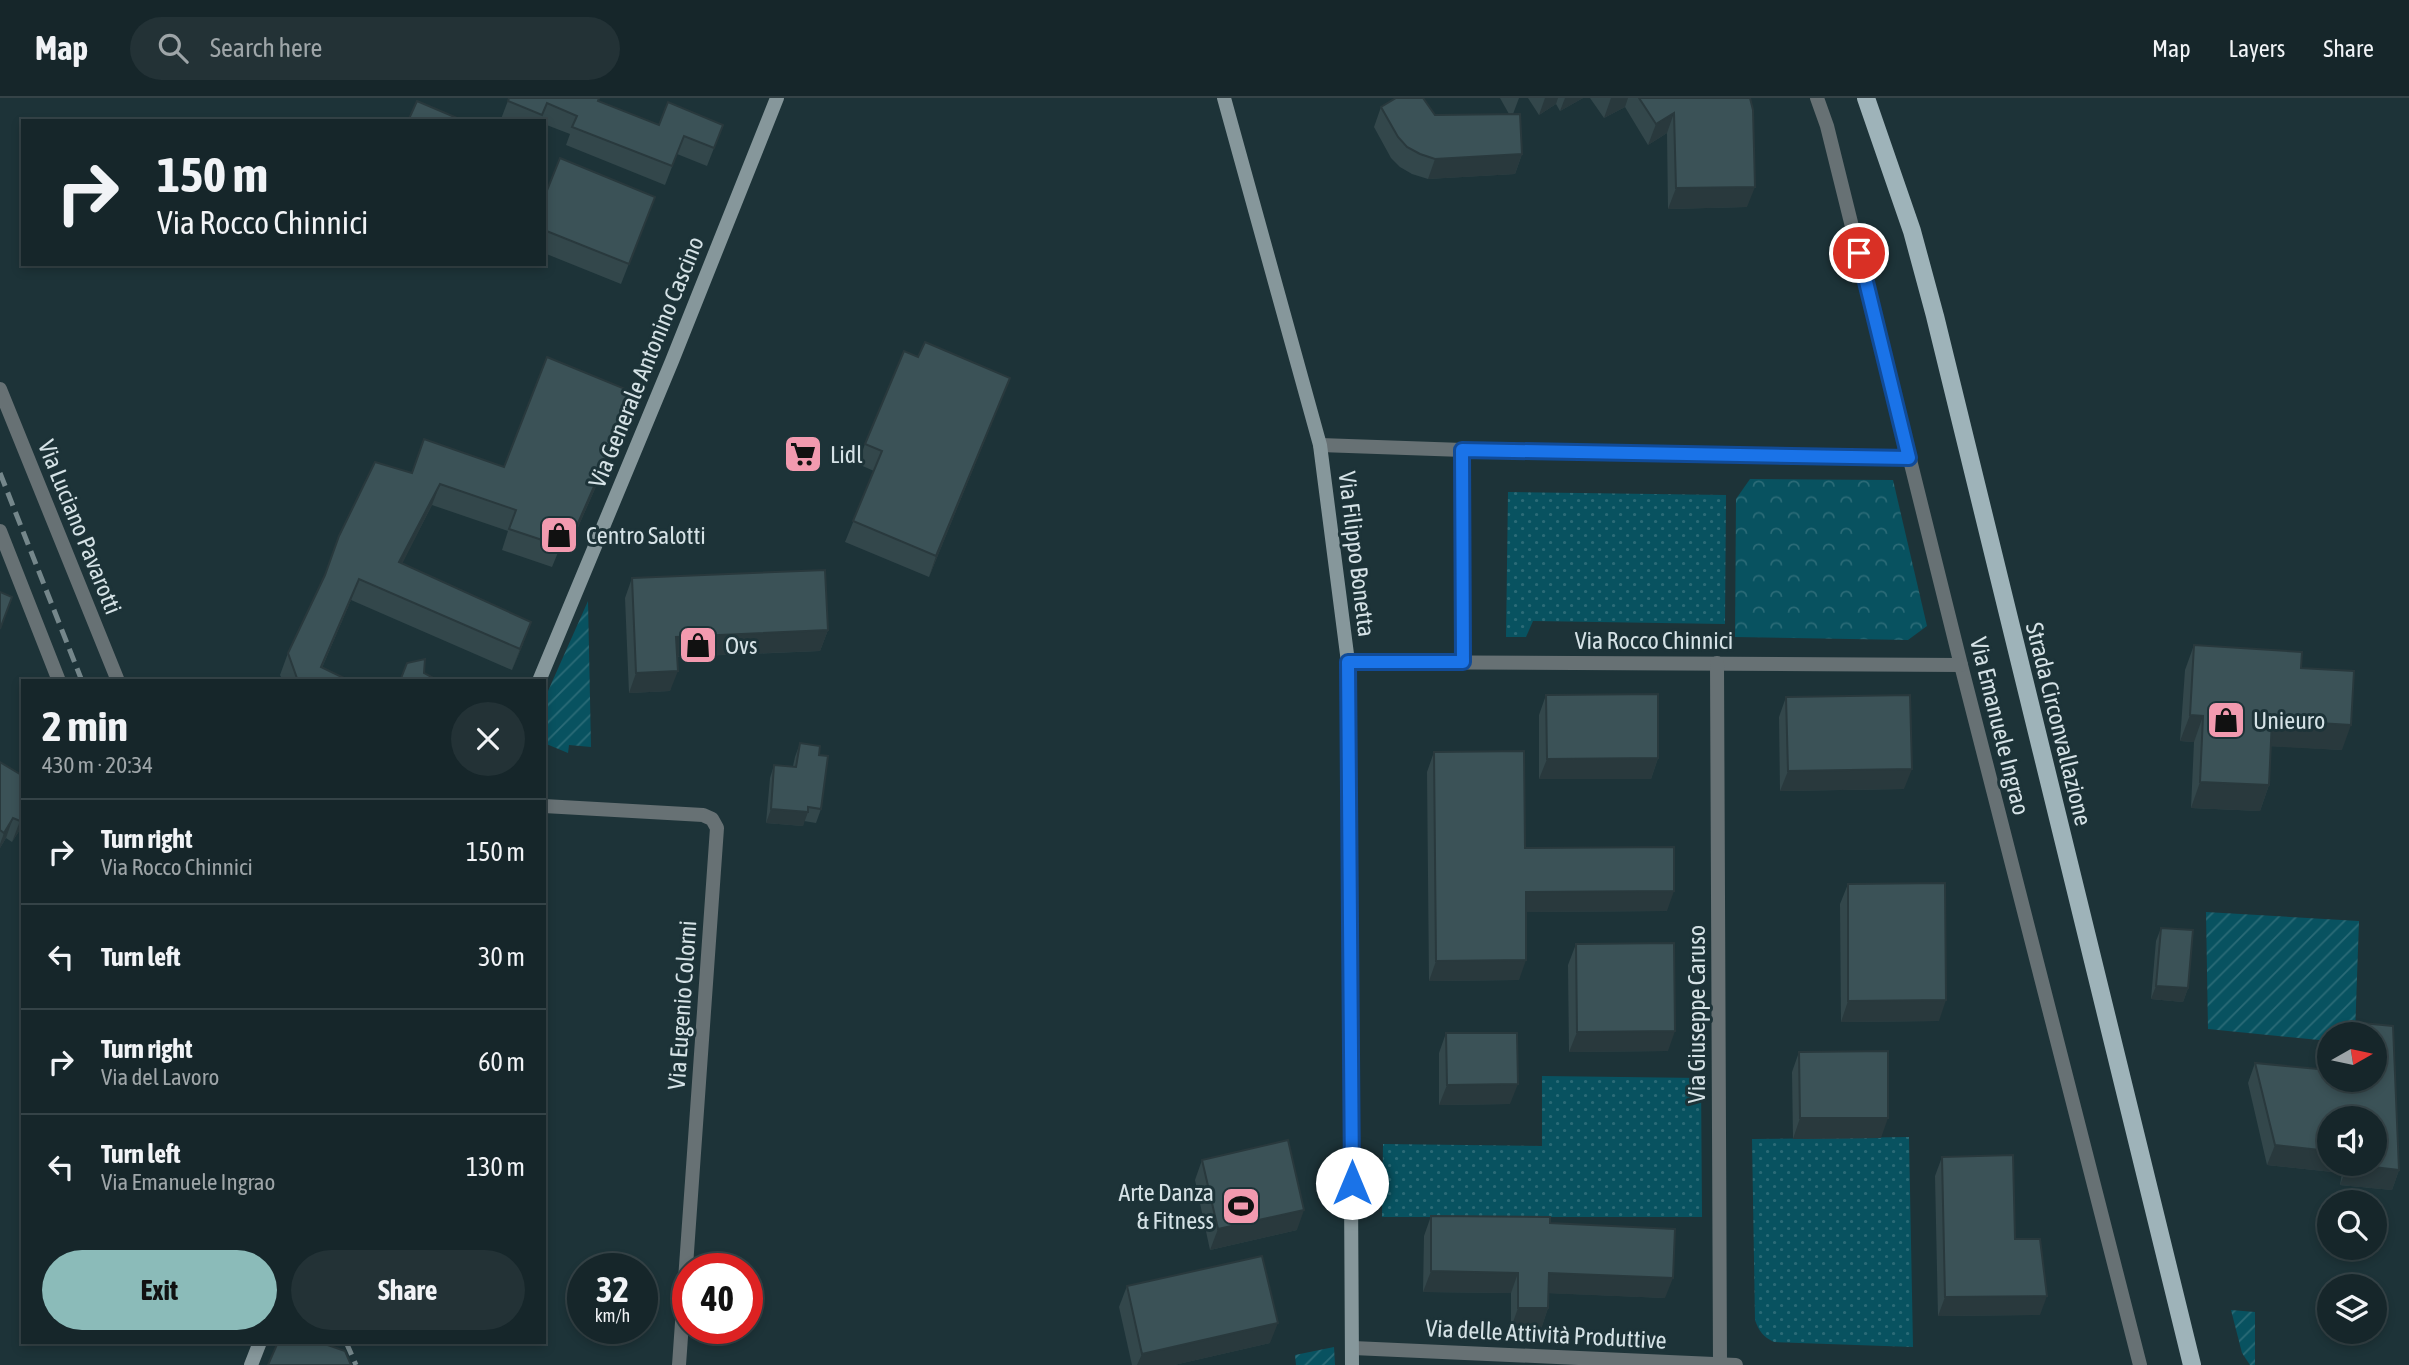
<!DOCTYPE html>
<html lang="en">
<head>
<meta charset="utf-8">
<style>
	body { margin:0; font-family:"Asap Condensed",sans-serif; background:#233236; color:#f1f3f6; height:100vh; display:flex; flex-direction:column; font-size:26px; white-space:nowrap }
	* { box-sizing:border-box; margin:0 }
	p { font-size:23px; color:#9ea5a8 }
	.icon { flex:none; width:38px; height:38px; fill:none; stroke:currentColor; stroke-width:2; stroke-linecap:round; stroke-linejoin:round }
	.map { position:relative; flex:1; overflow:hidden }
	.drawer { position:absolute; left:21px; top:581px; width:525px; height:665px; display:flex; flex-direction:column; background:#16262a; border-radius:0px; box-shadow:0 4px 10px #0003,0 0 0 2px #354347 }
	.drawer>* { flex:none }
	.hud { position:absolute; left:21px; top:21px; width:525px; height:147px; border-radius:0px; box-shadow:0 4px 10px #0003,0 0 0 2px #354347; background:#16262a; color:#f1f3f6; overflow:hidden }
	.needle { width:46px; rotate:81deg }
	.controls { position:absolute; left:2317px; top:924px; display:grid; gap:14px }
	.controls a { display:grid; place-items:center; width:70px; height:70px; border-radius:50%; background:#16262a; box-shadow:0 4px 10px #0003,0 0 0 2px #354347; font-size:35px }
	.speed { position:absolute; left:567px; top:1155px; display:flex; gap:14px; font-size:35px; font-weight:700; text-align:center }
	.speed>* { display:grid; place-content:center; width:91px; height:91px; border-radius:50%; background:#16262a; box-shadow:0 4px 10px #0003,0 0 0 2px #354347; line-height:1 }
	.speed small { font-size:18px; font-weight:400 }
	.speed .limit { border:10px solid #d22; background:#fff; color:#111 }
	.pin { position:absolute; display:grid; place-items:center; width:60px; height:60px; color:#fff; margin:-30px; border:4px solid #fff; border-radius:50%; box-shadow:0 2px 7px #0007 }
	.me { position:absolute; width:77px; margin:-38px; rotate:0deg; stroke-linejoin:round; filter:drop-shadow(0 0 5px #0008) }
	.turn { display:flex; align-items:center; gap:24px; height:147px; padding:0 21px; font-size:32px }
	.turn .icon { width:91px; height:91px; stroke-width:2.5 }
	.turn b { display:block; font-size:49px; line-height:60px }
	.round { display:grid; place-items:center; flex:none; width:74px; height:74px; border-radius:37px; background:#233236 }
	.head { display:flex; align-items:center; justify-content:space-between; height:119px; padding:0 21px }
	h1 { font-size:42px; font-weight:700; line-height:52px }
	.button { display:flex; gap:14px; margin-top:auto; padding:14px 21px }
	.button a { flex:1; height:80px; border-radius:42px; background:#8bbbb9; color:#111; font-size:28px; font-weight:700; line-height:80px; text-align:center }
	.button a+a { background:#233236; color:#f1f3f6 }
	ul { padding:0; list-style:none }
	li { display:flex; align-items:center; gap:21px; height:105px; padding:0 21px; border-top:2px solid #354347 }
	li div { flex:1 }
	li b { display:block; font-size:26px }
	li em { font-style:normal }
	header { display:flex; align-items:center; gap:42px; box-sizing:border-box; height:98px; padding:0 35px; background:#16262a; border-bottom:2px solid #354347 }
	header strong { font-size:33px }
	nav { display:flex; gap:38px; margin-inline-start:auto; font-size:24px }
	.search { width:490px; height:63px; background:#233236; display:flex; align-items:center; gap:18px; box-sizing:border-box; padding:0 24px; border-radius:38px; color:#9ea5a8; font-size:26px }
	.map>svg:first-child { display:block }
</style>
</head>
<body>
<header>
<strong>Map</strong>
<div class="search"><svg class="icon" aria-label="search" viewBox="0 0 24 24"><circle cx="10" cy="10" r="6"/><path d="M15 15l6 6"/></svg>Search here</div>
<nav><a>Map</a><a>Layers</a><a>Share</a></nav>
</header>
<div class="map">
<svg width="2409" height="1267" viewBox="0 0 2409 1267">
	<defs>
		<pattern id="grass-dots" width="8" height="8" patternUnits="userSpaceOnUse" patternTransform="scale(1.75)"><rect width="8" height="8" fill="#085260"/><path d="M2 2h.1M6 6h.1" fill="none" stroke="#2b6b77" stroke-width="1.8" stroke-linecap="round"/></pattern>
		<pattern id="forest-crowns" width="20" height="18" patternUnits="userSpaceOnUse" patternTransform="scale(1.75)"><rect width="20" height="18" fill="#085260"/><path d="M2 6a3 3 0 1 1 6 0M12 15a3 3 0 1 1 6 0" fill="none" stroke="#2b6b77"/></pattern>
		<pattern id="garden-furrows" width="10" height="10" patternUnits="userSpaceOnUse" patternTransform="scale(1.75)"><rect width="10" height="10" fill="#085260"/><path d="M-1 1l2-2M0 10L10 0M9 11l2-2" fill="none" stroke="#2b6b77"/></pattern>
	</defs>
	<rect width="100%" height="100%" fill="#1d3338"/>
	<g fill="url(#grass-dots)">
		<path d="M1508,394L1726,397L1725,526L1533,523L1526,539H1506Z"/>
		<path d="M1542,978L1701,980L1702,1119H1382L1383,1046L1542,1048Z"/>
		<path d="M1909,1039L1913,1249L1774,1244C1763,1239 1759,1233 1755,1222L1752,1041Z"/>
	</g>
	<path fill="url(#forest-crowns)" d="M1750,381L1893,382L1927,528L1908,542L1735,539L1736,401Z"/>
	<g fill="url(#garden-furrows)">
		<path d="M588,503L591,649L569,647L568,655L544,645V602Z"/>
		<path d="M2206,814L2359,823L2355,936H2329V943L2208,931Z"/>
		<path d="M2231,1212L2255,1214V1267H2250L2242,1255Z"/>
		<path d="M1334,1249L1335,1267H1296L1295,1257Z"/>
	</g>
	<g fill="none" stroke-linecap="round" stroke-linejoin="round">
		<g stroke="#677174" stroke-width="14">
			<path d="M1817,0L1827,28L1961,567L2140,1267"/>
			<path d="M0,291L118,583"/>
			<path d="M1320,347L1463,352L1909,360"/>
			<path d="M1463,352V564"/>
			<path d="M0,433L59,583"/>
			<path d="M1348,564L1961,567"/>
			<path d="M1717,565L1720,1266"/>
			<path d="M544,708L703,717L712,721L717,730L679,1267"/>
			<path d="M1353,1250L1736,1267"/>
		</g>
		<g stroke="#86979b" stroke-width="14">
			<path d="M1224,0L1320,347L1348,564L1352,1267"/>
			<path d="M539,583L672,263L777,0"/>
			<path d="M251,1267L260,1244"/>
		</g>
		<path stroke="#9eb3b9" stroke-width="18" d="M1866,0L1912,133L1935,218L2192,1267"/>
		<g stroke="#75878b" stroke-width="5" stroke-dasharray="14 7" stroke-linecap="butt">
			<path d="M0,375L82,583"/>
			<path d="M346,1244L356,1267"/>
		</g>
	</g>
	<g fill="#33474b" fill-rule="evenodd">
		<path d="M509,0L598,3L659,27H723L707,68L677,56L665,87L566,47L570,36L544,26V23H505L501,21Z"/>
		<path d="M1500,0H1519L1513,16L1522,56L1515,76L1428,81L1412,76L1400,69L1391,60L1374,29L1381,9L1435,17L1509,16Z"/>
		<path d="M1528,0H1583L1560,13L1556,6L1539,17Z"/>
		<path d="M1590,0H1750L1747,109L1668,111L1667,35L1648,47L1625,9L1604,20Z"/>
		<path d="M655,99L621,186L544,155V100Z"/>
		<path d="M635,295L628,316L567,454L559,452L552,469L502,452L508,433L432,407L402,465L523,546L512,572L351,502L322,570L350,583H283L280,577L288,555L411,375L504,369Z"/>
		<path d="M1002,300L929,479L845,444L874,373L858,366L865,346Z"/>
		<path d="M632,480L828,532L820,553L677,559L670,593L629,595L625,500Z"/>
		<path d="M2194,547L2301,570L2342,652L2271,648L2269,687L2260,713L2191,710L2194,644L2180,643L2185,572Z"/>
		<path d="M1546,597L1658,660L1651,681H1539V617Z"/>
		<path d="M1786,599L1904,691L1780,693L1779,619Z"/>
		<path d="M800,645L819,657L821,711L816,725L804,723L803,728L766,725L770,680L774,667L793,668L795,659Z"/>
		<path d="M1434,654L1525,750L1667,813L1526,814L1519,882L1429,883L1427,674Z"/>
		<path d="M0,664L23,678V727L12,744L6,740L0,750Z"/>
		<path d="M1848,786L1939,923L1841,924L1840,806Z"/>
		<path d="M2161,830L2188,890L2183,904L2151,901L2156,843Z"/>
		<path d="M1576,846L1668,953L1569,954L1568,867Z"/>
		<path d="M2351,924L2393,928L2399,1072L2392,1092L2340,1087L2342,1075L2267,1067L2248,985L2255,965L2329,972V982H2375V936H2346ZM2329,1020H2375V1066H2329Z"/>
		<path d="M1446,935L1510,1006L1439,1007V955Z"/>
		<path d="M1799,954L1881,1040L1793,1041L1792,974Z"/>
		<path d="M1942,1059L2015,1141L2040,1217L1938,1218L1935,1078Z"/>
		<path d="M1202,1062L1297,1132L1210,1152L1195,1082Z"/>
		<path d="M1431,1118L1550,1125L1665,1200L1549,1195L1548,1210L1541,1231L1511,1230V1195L1423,1194L1424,1138Z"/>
		<path d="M1127,1188L1270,1245L1174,1267H1132L1119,1209Z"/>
	</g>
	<g fill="#29393d">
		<path d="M1545,0H1558L1556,6L1539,17Z"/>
		<path d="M1565,0H1583L1560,13Z"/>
		<path d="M1611,0H1628L1625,9L1604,20Z"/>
		<path d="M1674,15L1667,35L1648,47L1656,26Z"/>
		<path d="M1522,56L1515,76L1428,81L1435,61Z"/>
		<path d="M1755,89L1747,109L1668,111L1676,90Z"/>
		<path d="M1010,280L1002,300L929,479L936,458Z"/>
		<path d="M635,295L628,316L567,454L575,432Z"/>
		<path d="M440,386L432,407L392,486L399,464Z"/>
		<path d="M359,481L351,502L316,583L321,569Z"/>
		<path d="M531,524L523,546L512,572L520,551Z"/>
		<path d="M828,532L820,553L669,559L676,539Z"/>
		<path d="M678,573L670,593L629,595L636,575Z"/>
		<path d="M2190,617L2203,618L2194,644L2180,643Z"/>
		<path d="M2272,622L2351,627L2342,652L2263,648Z"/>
		<path d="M1658,660L1651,681H1539L1547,661Z"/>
		<path d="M1912,671L1904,691L1780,693L1788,673Z"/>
		<path d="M2200,684L2269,687L2260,713L2191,710Z"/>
		<path d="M771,711L808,714L803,728L766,725Z"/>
		<path d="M23,718V727L12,744L20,723Z"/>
		<path d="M13,720L6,740L0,750V746L4,735Z"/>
		<path d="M1674,793L1667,813L1518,814L1526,794Z"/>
		<path d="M1526,862L1519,882L1429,883L1436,863Z"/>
		<path d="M2156,888L2188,890L2183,904L2151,901Z"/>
		<path d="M1946,902L1939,923L1841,924L1848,903Z"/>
		<path d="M1675,933L1668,953L1569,954L1577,934Z"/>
		<path d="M1518,986L1510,1006L1439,1007L1447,987Z"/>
		<path d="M1800,1020H1888L1881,1040L1793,1041Z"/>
		<path d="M2275,1047L2329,1053V1066H2345L2342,1075L2267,1067Z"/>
		<path d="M2348,1066L2399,1072L2392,1092L2340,1087Z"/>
		<path d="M1304,1112L1297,1132L1210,1152L1218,1131Z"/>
		<path d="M1431,1173L1518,1175L1511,1195L1423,1194Z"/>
		<path d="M1549,1175L1673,1180L1665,1200L1542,1195Z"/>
		<path d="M2047,1198L2040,1217L1938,1218L1945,1199Z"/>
		<path d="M1518,1210H1548L1541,1231L1511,1230Z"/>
		<path d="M1278,1225L1270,1245L1174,1267H1137L1142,1256Z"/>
	</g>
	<g fill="#3b5257" stroke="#29393d" stroke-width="2">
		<path d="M509,0H599L598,3L659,27L668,4L723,27L714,50L684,38L672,68L572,29L577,18L547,5L542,17L508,3Z"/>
		<path d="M1396,0H1423L1435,17L1520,16L1522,56L1435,61L1420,56L1407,49L1398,39L1381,9Z"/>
		<path d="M1639,0H1750L1753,12L1755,89L1676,90L1674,15L1656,26Z"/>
		<path d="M417,3L464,23H408Z"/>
		<path d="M560,60L655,99L629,166L544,132V100Z"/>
		<path d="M925,244L1010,280L936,458L853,423L882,353L865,346L904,253L918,259Z"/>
		<path d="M547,259L635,295L575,432L566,430L560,448L509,431L516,412L440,386L399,464L531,524L520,551L359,481L321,569L350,583H298L288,555L325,477L339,438L375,364L412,375L424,341L504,369Z"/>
		<path d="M825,472L828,532L676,539L678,573L636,575L632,480Z"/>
		<path d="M0,494L12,499L0,531Z"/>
		<path d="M2194,547L2302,554L2301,570L2354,573L2351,627L2272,622L2269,687L2200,684L2203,618L2190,617Z"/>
		<path d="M425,561L424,575L437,582V583H400L407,565Z"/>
		<path d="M1658,596V660L1547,661L1546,597Z"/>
		<path d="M1910,597L1912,671L1788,673L1786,599Z"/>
		<path d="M800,645L820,648L819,657L828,658L821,711L808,709V714L771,711L774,667L796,669Z"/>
		<path d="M1524,653L1525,750L1674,749V793L1526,794V862L1436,863L1434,654Z"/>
		<path d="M0,664L23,678V698L21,700L23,702V718L20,723L13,720L4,735L0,732Z"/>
		<path d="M1945,785L1946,902L1848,903V786Z"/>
		<path d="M2161,830L2193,832L2188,890L2156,888Z"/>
		<path d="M1674,845L1675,933L1577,934L1576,846Z"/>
		<path d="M2351,924L2393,928L2399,1072L2348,1066H2375V1020H2329V1053L2275,1047L2255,965L2329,972V982H2375V936H2350Z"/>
		<path d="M1446,935H1517L1518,986L1447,987Z"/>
		<path d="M1888,953V1020H1800L1799,954Z"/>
		<path d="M1288,1042L1304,1112L1218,1131L1202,1062Z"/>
		<path d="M2013,1057L2015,1141H2040L2047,1198L1945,1199L1942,1059Z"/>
		<path d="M1431,1118L1550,1119V1125L1675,1131L1673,1180L1549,1175L1548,1210H1518V1175L1431,1173Z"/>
		<path d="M1262,1158L1278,1225L1142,1256L1127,1188Z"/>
		<path d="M278,1244H319L345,1253L351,1267H268Z"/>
	</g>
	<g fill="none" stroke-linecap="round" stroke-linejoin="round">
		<defs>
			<path id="route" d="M1352,1085L1348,564H1463L1462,352L1909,360L1859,155"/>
		</defs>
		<use href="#route" stroke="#114b97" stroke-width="18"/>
		<use href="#route" stroke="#1a73e8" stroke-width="12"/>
	</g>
	<defs>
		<symbol id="supermarket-square" viewBox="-11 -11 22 22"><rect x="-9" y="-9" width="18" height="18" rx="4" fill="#f29aaf" stroke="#1d3338"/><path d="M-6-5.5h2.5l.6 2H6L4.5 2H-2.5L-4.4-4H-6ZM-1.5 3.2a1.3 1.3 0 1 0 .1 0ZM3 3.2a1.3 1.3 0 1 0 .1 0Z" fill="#111"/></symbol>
		<symbol id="shop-square" viewBox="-11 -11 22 22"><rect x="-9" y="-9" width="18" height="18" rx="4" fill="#f29aaf" stroke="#1d3338"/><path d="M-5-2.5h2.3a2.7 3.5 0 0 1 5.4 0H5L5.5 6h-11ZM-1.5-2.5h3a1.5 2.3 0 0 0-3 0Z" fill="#111"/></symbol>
		<symbol id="stadium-square" viewBox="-11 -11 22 22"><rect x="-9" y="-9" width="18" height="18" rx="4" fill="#f29aaf" stroke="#1d3338"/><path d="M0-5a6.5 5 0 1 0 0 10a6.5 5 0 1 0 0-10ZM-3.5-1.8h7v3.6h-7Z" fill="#111"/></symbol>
	</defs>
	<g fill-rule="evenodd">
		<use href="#supermarket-square" x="781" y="334" width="44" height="44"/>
		<use href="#shop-square" x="537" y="415" width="44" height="44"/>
		<use href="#shop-square" x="676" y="525" width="44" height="44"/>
		<use href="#shop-square" x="2204" y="600" width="44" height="44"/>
		<use href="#stadium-square" x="1219" y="1086" width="44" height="44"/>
	</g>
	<g text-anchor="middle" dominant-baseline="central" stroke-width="6" stroke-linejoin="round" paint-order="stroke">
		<g font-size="24" fill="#d5e2e6" stroke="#1d3338">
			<text transform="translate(646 264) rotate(-68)">Via Generale Antonino Cascino</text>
			<text transform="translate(80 429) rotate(68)">Via Luciano Pavarotti</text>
			<text transform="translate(1357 456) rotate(83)">Via Filippo Bonetta</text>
			<text x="1654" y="542">Via Rocco Chinnici</text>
			<text transform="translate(2059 626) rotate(76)">Strada Circonvallazione</text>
			<text transform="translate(2000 628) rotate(76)">Via Emanuele Ingrao</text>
			<text transform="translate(682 907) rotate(-86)">Via Eugenio Colorni</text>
			<text transform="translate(1696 916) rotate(-90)">Via Giuseppe Caruso</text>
			<text transform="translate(1546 1236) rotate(3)">Via delle Attività Produttive</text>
		</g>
		<g font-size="24" fill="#d5e2e6" stroke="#1d3338" text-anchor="start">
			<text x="830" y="356">Lidl</text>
			<text x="586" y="437">Centro Salotti</text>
			<text x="725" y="547">Ovs</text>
			<text x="2253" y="622">Unieuro</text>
			<text x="1214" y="1094" text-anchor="end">Arte Danza<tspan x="1214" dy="28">&amp; Fitness</tspan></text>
		</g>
	</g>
</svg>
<div class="controls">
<a><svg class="needle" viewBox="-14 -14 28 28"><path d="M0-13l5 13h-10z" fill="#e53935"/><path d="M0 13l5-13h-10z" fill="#9ea5a8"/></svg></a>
<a><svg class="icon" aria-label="sound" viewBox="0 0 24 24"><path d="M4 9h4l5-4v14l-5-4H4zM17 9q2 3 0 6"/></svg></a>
<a><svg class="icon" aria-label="search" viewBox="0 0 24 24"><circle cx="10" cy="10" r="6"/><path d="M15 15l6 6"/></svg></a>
<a><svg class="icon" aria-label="layers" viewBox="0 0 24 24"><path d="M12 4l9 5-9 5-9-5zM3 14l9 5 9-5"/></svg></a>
</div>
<div class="speed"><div>32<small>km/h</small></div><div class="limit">40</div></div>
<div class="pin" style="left:1859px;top:155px;background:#d93025"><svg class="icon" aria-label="arrive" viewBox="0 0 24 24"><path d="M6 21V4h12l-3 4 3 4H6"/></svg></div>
<svg class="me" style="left:1352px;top:1085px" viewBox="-20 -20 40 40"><circle r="19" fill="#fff"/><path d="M0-13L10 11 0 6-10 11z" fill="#1a73e8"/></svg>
<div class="hud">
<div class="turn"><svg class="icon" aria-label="right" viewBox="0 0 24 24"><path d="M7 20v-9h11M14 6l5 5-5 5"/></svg><div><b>150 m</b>Via Rocco Chinnici</div></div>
</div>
<section class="drawer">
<div class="head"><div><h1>2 min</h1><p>430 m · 20:34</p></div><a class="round"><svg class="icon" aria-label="close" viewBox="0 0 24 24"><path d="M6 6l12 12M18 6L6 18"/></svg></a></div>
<ul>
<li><svg class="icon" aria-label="right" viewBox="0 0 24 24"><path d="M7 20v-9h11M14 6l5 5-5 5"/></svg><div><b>Turn right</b><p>Via Rocco Chinnici</p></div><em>150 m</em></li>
<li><svg class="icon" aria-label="left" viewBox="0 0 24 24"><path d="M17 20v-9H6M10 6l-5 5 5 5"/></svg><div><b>Turn left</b></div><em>30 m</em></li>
<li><svg class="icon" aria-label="right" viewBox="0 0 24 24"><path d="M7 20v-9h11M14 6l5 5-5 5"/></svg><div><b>Turn right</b><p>Via del Lavoro</p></div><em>60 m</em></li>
<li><svg class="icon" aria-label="left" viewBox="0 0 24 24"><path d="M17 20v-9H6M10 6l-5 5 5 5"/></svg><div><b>Turn left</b><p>Via Emanuele Ingrao</p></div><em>130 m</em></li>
</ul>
<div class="button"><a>Exit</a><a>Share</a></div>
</section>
</div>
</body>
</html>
